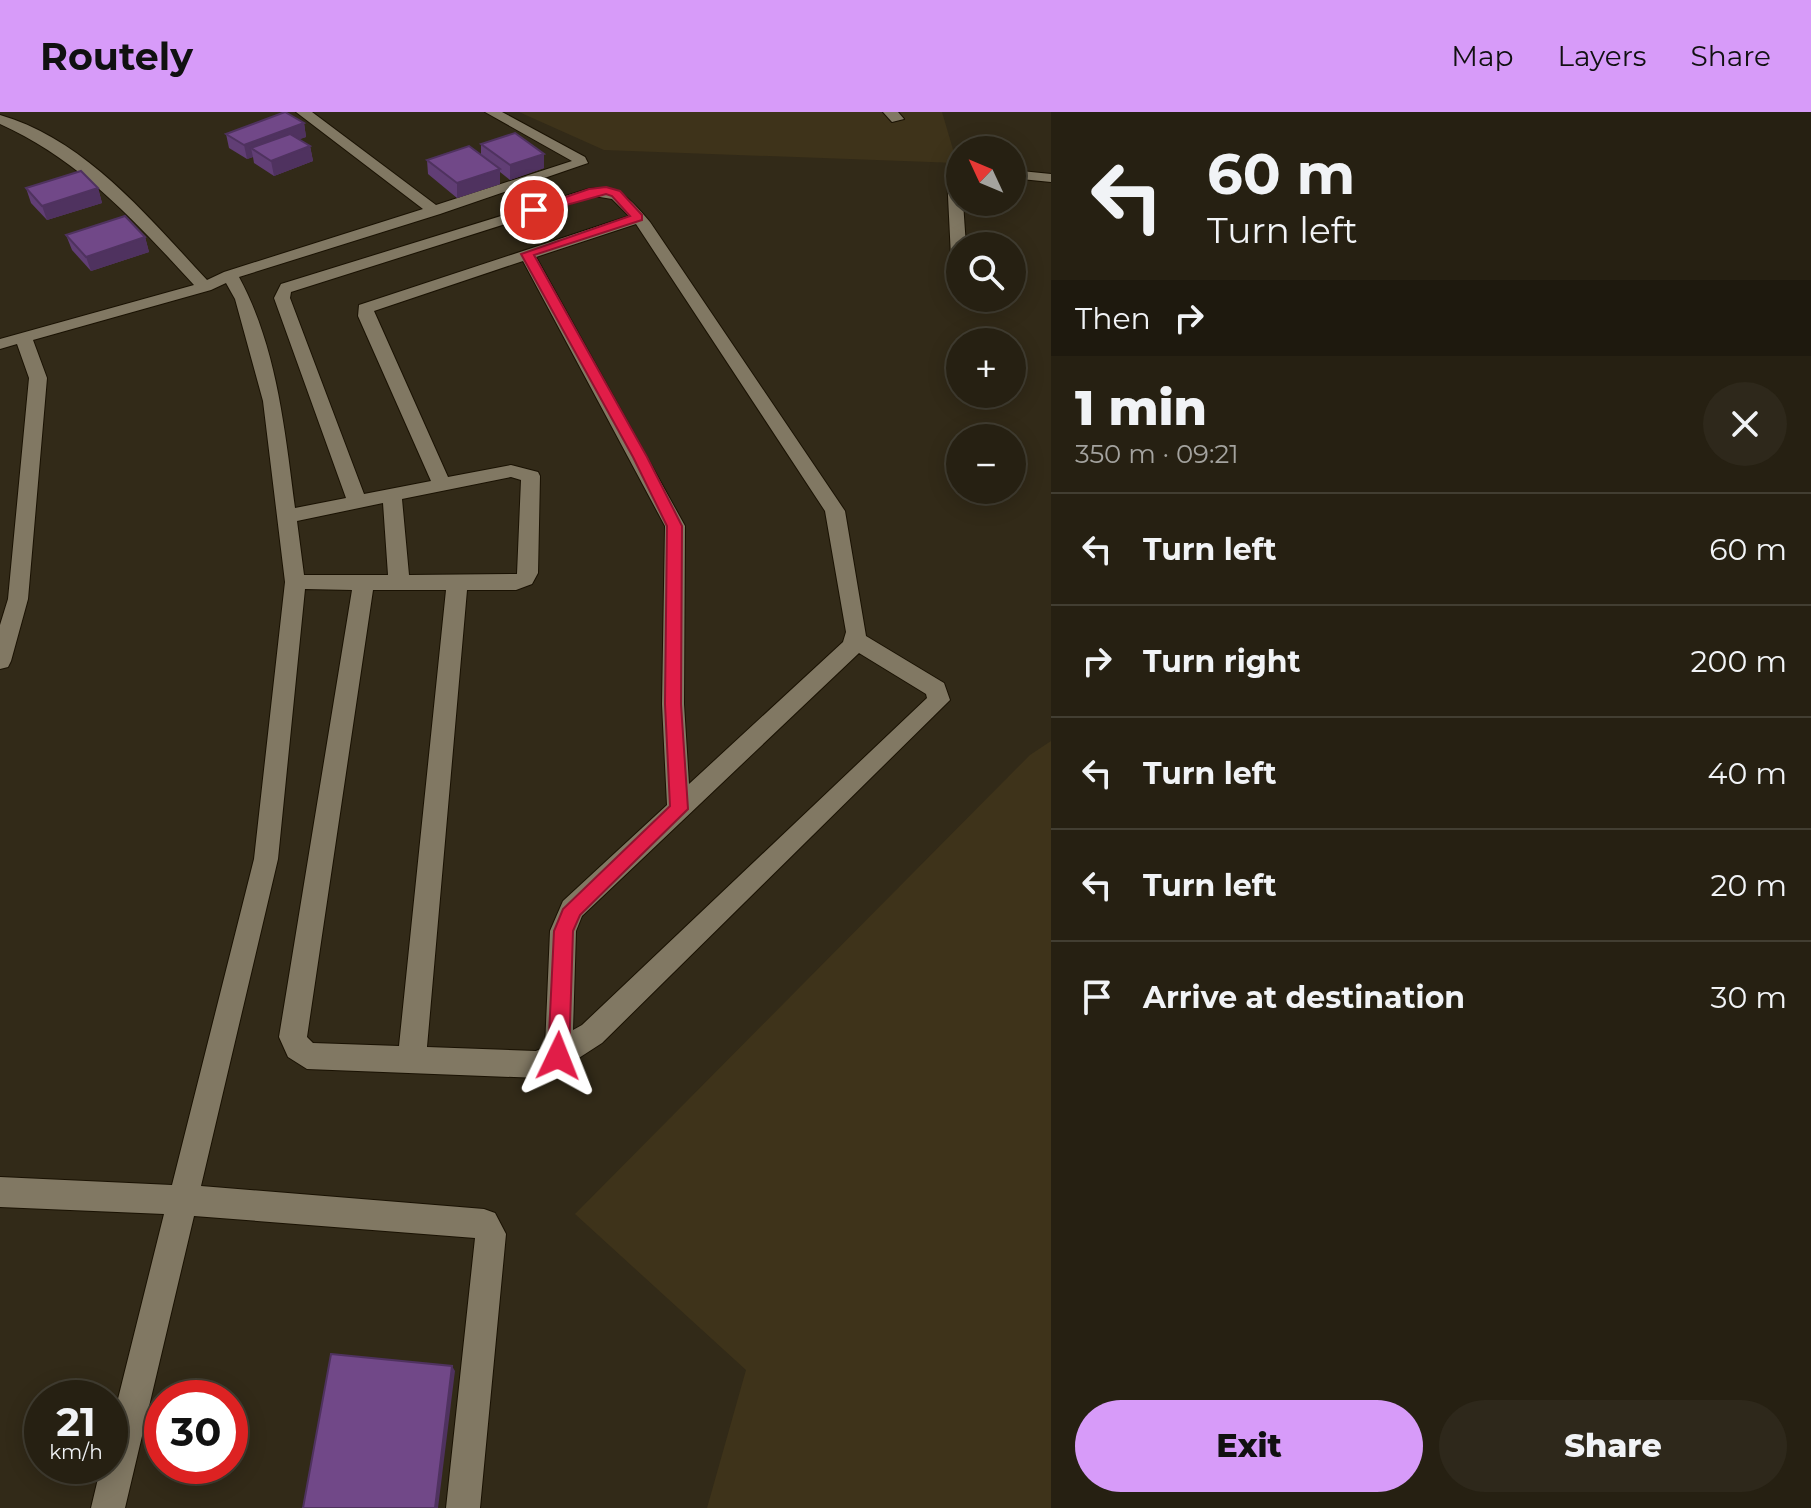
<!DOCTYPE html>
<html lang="en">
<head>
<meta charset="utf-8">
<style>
	body { margin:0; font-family:Montserrat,sans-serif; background:#2e281b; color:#f1f3f6; height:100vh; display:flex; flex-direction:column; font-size:30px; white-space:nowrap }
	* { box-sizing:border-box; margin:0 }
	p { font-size:26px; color:#a4a39f }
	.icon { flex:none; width:44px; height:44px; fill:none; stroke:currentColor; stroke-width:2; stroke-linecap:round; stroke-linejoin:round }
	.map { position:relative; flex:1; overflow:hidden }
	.drawer { display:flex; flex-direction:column; background:#262012; width:760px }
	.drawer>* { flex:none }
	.guide { background:#262012; color:#f1f3f6; overflow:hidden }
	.needle { width:52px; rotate:314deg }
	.buttons { position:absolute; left:946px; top:24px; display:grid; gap:16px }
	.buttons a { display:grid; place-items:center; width:80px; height:80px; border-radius:50%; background:#262012; box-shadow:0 4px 20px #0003,0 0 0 2px #423e32; font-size:40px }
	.speed { position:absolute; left:24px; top:1268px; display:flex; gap:16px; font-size:40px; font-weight:700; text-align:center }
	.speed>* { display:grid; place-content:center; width:104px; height:104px; border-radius:50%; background:#262012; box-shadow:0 4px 20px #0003,0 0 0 2px #423e32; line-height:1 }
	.speed small { font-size:20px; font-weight:400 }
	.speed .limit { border:12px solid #d22; background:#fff; color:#111 }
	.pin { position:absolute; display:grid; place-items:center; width:68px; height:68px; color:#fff; margin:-34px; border:4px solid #fff; border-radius:50%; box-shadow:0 2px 8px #0007 }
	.me { position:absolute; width:88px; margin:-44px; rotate:2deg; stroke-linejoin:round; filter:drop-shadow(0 0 6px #0008) }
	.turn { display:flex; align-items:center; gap:28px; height:168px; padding:0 24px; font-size:36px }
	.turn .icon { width:104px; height:104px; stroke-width:2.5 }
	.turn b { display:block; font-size:56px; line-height:68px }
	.then { display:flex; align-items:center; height:76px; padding:0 24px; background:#0003; gap:16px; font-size:30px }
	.round { display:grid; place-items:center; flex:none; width:84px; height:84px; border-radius:42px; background:#2e281b }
	.summary { display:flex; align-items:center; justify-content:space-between; height:136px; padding:0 24px }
	h1 { font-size:48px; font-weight:800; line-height:60px }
	.button { display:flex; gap:16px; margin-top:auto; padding:16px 24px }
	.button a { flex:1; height:92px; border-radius:48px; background:#d79bf9; color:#111; font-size:32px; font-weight:800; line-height:92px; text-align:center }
	.button a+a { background:#2e281b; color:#f1f3f6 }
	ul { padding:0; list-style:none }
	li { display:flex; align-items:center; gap:24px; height:112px; padding:0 24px; border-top:2px solid #423e32 }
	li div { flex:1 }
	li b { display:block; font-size:30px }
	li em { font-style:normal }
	header { display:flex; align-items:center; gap:48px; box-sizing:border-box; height:112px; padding:0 40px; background:#d79bf9; color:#111 }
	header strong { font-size:38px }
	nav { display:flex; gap:44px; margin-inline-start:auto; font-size:28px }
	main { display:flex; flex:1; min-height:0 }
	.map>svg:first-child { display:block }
</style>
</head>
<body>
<header>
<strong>Routely</strong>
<nav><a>Map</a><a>Layers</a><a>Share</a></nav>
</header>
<main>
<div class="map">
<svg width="1051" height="1396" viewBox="0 0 1051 1396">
	<rect width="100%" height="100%" fill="#322a18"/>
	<g fill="#3e331a">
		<path d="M519,0H942L957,51L604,38Z"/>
		<path d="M1051,629V1396H707L746,1258L575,1102L1030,643Z"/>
	</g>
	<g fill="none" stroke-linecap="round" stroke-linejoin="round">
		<defs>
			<g id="minor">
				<path d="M296,0H312L436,93L572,49L485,0H502L585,45L588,51L440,102L239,165C277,235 285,319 295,396L346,386L274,186L281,172L588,77C618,71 632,89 650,110L845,399L866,524L944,571L950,588L602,931L568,953L539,966L307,957L288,945L279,925L352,478L305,477L278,747L201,1074L484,1097L495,1101L506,1122L480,1396H446L475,1126L194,1104L125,1396H91L101,1354H110V1319L164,1102L0,1095V1065L172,1073L254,747L285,470L263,289L235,187L226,171L211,178L33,228L47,266L28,487L11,549L8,555L0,557V513L8,487L29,266L17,232L0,237V227L194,173C136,110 80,48 0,12V3C85,27 149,106 207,168L224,160L423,97ZM594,84L612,87L629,104L359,193L358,204L431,369L364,382L290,186L291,180ZM636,112L825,399L846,520L843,530L689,672L684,592L685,414L536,145ZM523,149L665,414L662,592L667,693L563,789L550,819L545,935L536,939L427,935L467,478H516L532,472L538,461L540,364L538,360L511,353L448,365L374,199ZM511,365L521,368L517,462L409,463L402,387ZM383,391L388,463H304L297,409ZM373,478H446L399,934L313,931L307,925ZM859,541L926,582L927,586L582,913L573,918L576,819L582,804Z"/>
				<path d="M883,0H898L904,7L892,10Z"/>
				<path d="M960,56V90H963L966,134H960V170L952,165L947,64Z"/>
				<path d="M1012,58L1051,62V70L1012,66Z"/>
			</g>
		</defs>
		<use href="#minor" stroke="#1a1203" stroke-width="2"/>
		<use href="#minor" fill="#817863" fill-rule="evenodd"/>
	</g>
	<g fill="#613e75">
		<path d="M304,11L306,25L299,27L310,34L313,49L274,64L254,51L253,45L247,47L229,36L226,22Z"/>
		<path d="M481,32L544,56L510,68L500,60V72L457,86L428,62L427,48L481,43Z"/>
		<path d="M26,76H98L102,91L47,108L31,91Z"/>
		<path d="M66,123L145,125L149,140L91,159L72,138Z"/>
	</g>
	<g fill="#4f325f">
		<path d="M304,11L306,25L260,42L251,36L253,45L247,47L244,33Z"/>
		<path d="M310,34L313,49L274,64L271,49Z"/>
		<path d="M544,42V56L510,68V53Z"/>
		<path d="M500,57V72L457,86V71Z"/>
		<path d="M98,76L102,91L47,108L42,94Z"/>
		<path d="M145,125L149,140L91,159L86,145Z"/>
		<path d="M452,1254L455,1259L438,1396H435Z"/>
	</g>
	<g fill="#714888" stroke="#4f325f" stroke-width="2">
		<path d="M285,0L304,11L244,33L226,22Z"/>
		<path d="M515,21L544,42L510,53L481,32Z"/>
		<path d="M290,22L310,34L271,49L251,36Z"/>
		<path d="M469,34L500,57L457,71L427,48Z"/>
		<path d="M81,59L98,76L42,94L26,76Z"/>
		<path d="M125,104L145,125L86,145L66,123Z"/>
		<path d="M331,1242L452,1254L435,1396H303Z"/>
	</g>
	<path fill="#e11d48" stroke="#92132f" stroke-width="2" d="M606,75L620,79L642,103V108L534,143L647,345L682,414L681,592L688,697L580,803L573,819L569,944L566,951L558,954L551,951L548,944L554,819L563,797L670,694L665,592L667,414L633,345L521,142L630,104L612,84L606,82L534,102L528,98L589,77Z"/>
</svg>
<div class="buttons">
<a><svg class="needle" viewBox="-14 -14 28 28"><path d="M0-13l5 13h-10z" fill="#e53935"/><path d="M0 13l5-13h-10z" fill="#a4a39f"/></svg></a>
<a><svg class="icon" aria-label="search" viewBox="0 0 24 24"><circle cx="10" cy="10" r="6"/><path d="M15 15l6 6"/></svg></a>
<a>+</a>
<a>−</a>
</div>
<div class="speed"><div>21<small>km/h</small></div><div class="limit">30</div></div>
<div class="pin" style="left:534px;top:98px;background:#d93025"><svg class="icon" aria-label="arrive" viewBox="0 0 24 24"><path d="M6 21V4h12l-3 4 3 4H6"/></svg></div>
<svg class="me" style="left:558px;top:944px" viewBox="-20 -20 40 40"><path d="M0-17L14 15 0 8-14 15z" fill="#e11d48" stroke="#fff" stroke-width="4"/></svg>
</div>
<section class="drawer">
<div class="guide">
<div class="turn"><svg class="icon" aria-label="left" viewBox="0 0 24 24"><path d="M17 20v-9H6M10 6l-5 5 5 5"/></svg><div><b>60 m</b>Turn left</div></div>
<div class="then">Then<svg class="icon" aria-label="right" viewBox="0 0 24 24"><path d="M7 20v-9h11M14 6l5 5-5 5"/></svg></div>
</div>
<div class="summary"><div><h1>1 min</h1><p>350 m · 09:21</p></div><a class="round"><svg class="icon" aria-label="close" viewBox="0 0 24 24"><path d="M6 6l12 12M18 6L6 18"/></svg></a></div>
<ul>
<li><svg class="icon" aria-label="left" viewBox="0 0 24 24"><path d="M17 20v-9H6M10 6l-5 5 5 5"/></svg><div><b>Turn left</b></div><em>60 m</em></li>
<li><svg class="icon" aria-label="right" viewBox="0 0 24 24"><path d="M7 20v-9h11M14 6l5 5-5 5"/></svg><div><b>Turn right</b></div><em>200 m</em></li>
<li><svg class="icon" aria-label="left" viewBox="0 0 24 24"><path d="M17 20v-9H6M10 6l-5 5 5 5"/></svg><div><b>Turn left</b></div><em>40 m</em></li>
<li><svg class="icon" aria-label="left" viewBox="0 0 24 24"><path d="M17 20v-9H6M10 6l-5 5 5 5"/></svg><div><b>Turn left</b></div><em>20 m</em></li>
<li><svg class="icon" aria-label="arrive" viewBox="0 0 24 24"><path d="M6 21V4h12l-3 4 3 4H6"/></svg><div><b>Arrive at destination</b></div><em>30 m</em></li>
</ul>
<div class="button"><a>Exit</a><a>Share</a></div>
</section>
</main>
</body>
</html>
